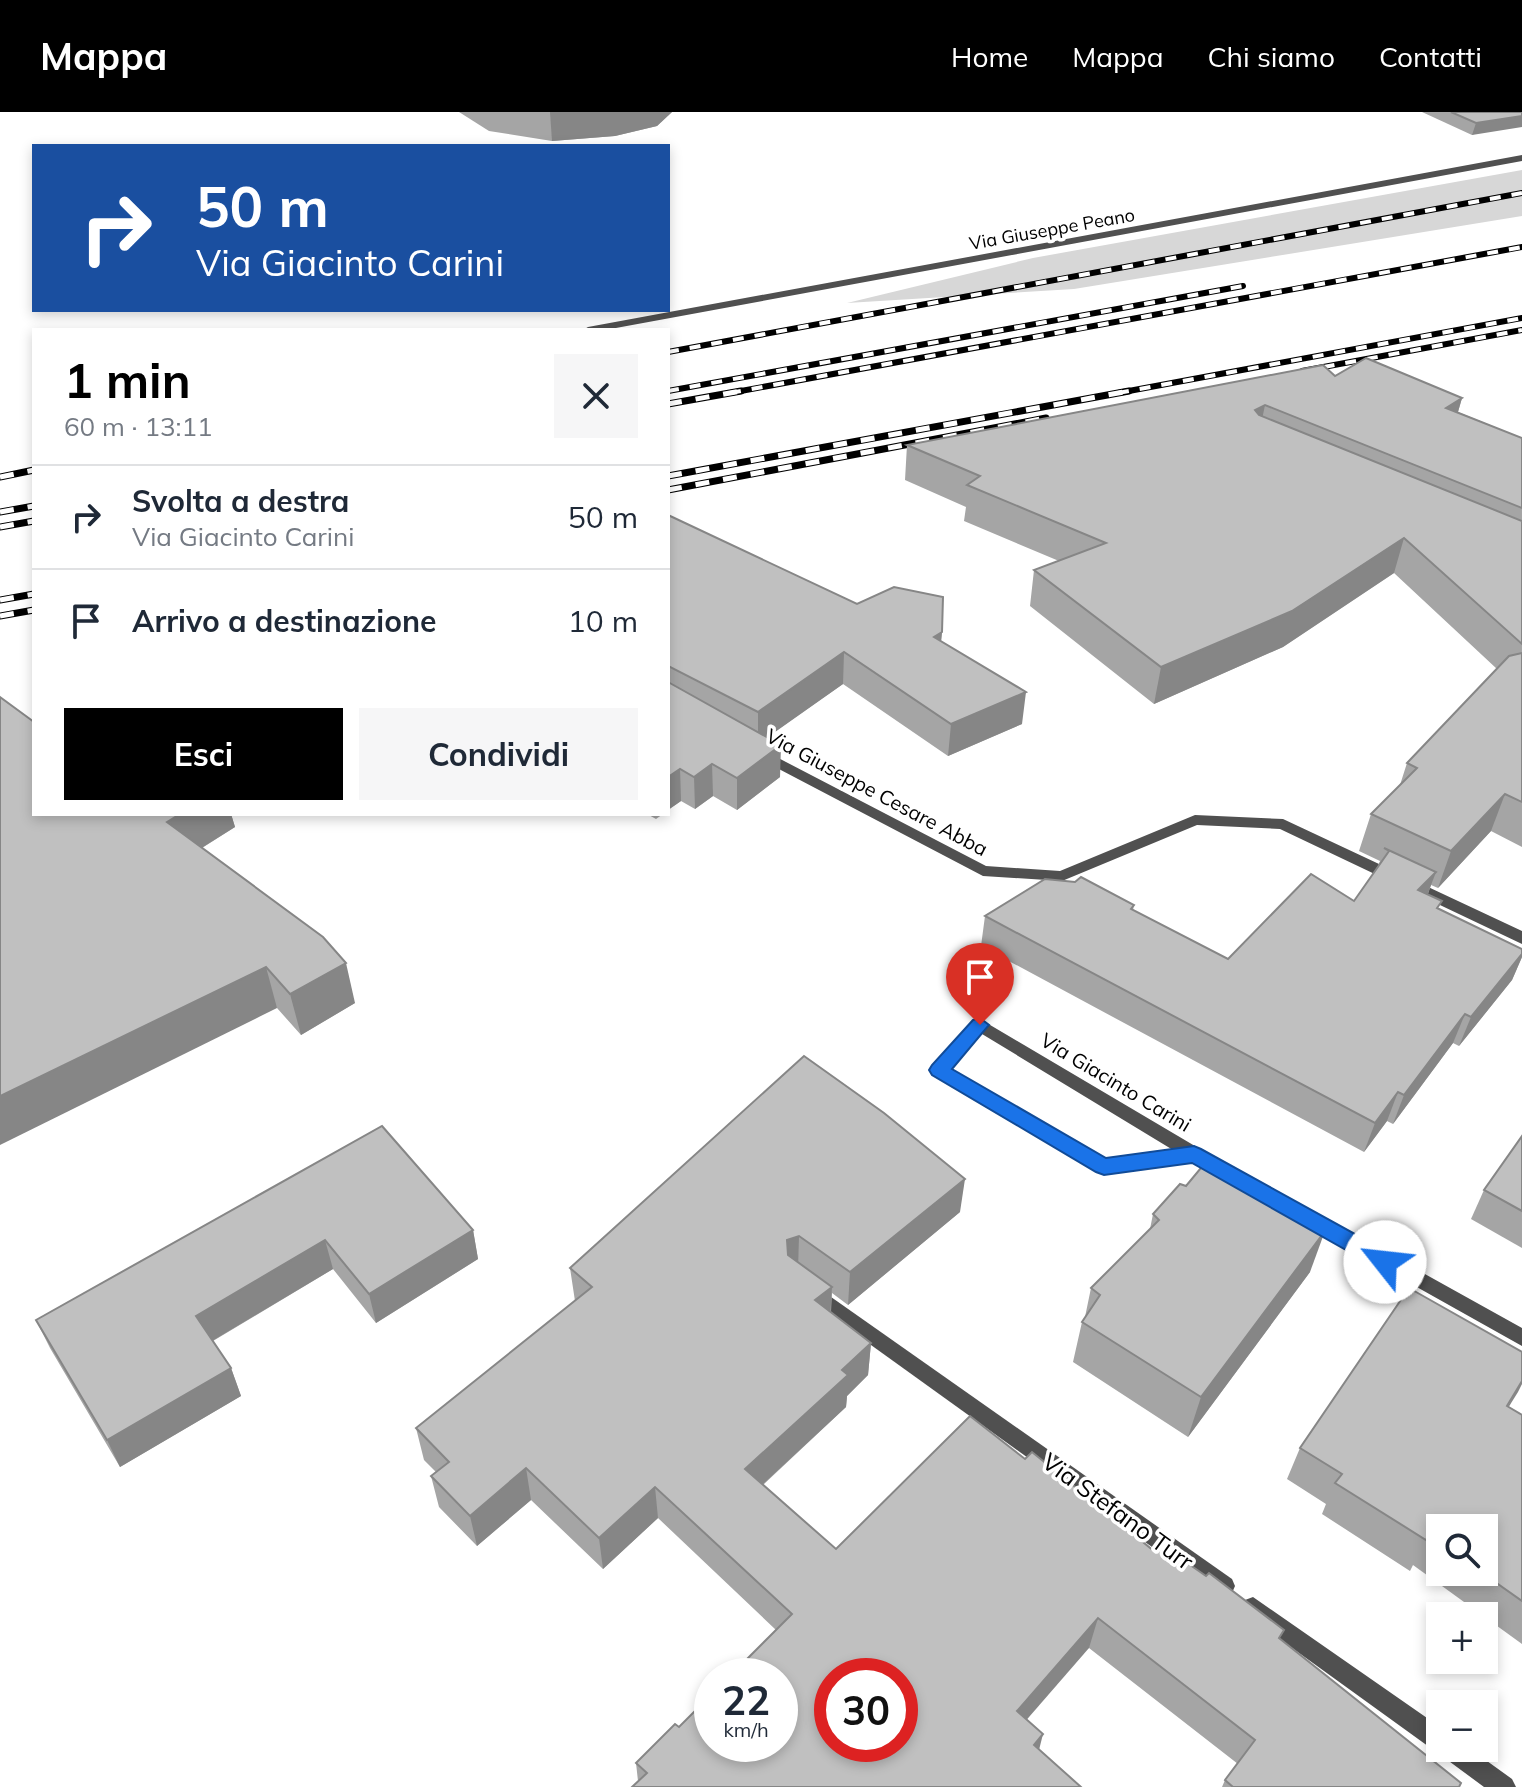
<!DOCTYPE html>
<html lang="it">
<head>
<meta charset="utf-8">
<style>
	body { margin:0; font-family:Mulish,sans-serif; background:#f6f6f7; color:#1f2937; height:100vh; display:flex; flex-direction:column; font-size:30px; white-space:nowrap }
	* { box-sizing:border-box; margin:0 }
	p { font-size:26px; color:#747a83 }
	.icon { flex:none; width:44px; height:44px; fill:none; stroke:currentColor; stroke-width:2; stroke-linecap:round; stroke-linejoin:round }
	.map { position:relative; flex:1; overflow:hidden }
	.sheet { position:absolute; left:32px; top:216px; width:638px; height:488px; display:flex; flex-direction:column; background:#fff; border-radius:0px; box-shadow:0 4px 12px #0003 }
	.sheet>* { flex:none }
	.banner { position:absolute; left:32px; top:32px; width:638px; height:168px; border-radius:0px; box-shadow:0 4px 12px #0003; background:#1a4fa0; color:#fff; overflow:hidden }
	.fabs { position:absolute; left:1426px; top:1402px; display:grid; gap:16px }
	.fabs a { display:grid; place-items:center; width:72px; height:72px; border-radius:0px; background:#fff; box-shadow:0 4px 12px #0003; font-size:40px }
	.speed { position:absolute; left:694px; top:1546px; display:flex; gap:16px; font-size:40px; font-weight:700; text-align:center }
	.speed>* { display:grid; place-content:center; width:104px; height:104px; border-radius:50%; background:#fff; box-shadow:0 4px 12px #0003; line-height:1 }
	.speed small { font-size:20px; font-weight:400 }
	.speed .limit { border:12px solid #d22; background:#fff; color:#111 }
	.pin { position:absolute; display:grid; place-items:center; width:68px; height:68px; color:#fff; margin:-82px -34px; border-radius:50% 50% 50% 0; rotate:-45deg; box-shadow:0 0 8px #0007 }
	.pin .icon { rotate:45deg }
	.me { position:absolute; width:88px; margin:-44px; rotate:299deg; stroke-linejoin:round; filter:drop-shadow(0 0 6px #0008) }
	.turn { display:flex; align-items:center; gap:28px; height:168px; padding:0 32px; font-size:36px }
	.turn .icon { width:104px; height:104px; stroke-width:2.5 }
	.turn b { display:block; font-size:56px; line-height:68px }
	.round { display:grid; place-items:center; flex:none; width:84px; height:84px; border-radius:0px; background:#f6f6f7 }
	.head { display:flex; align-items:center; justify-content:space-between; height:136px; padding:0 32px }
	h1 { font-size:48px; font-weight:700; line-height:60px; color:#000 }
	.button { display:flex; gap:16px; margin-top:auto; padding:16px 32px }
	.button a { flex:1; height:92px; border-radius:0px; background:#000; color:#fff; font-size:32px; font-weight:700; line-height:92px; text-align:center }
	.button a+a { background:#f6f6f7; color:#1f2937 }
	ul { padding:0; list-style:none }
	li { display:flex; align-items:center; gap:24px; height:104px; padding:0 32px; border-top:2px solid #e0e1e3 }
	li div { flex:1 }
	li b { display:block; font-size:30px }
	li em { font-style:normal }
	header { display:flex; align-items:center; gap:48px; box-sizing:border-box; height:112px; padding:0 40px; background:#000; color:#fff }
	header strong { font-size:38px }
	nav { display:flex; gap:44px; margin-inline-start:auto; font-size:28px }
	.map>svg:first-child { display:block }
</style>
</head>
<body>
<header>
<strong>Mappa</strong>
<nav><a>Home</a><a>Mappa</a><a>Chi siamo</a><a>Contatti</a></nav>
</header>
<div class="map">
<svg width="1522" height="1675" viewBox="0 0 1522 1675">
	<rect width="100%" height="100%" fill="#fff"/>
	<path fill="#d7d7d7" d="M1522,58V104L1074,177L847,191L1033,146Z"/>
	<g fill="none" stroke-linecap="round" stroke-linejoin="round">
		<g fill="#505050" fill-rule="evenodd">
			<path d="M1522,43V49L605,218H583L588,215Z"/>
			<path d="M761,637L986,754L1060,759L1195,703L1283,707L1522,819V832L1280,717L1197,713L1062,769L983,764L756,645L754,642L756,639Z"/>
			<path d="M980,907L1200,1037L1522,1216V1234L1192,1049L1104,1062L1098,1060L933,963L930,958L933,953L974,909ZM982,922L1173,1038L1106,1048L950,957Z"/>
			<path d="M814,1173L1232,1467L1235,1474L1232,1481L1224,1484L1216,1481L807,1187L805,1181L807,1175Z"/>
			<path d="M1253,1485L1440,1615V1636H1469L1512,1667L1516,1675H1484L1442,1644L1440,1640L1432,1637L1245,1502L1242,1495L1245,1488Z"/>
		</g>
		<defs>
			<g id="rail-far1">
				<path d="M668,240L1522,81"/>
				<path d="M1302,259L1522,218"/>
				<path d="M668,279L1243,174"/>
				<path d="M730,281L1522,135"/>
				<path d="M1118,281L1522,206"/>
			</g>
			<g id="rail">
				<path d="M668,292L741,279"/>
				<path d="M668,364L1129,279"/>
				<path d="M0,365L34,358"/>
				<path d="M668,378L1046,306"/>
				<path d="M0,400L34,394"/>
				<path d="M0,415L34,409"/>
				<path d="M0,488L34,482"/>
				<path d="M0,504L34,498"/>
			</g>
		</defs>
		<use href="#rail-far1" stroke="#000" stroke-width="6"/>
		<use href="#rail" stroke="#000" stroke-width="7"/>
		<use href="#rail-far1" stroke="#fff" stroke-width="4" stroke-dasharray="11" stroke-linecap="butt"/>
		<use href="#rail" stroke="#fff" stroke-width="5" stroke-dasharray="14" stroke-linecap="butt"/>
	</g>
	<g fill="#a5a5a5" fill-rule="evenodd">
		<path d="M459,0H672L657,14L615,24L552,29L489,19Z"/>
		<path d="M1422,0H1522L1472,23Z"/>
		<path d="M1335,264L1462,286L1458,300L1522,326V735L1491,719L1438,776L1431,773L1428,782L1439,797L1522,837V845L1512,868L1459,934L1453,931L1393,1012L1387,1009L1364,1040L981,834L985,804L1134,793L1133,798L1228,847L1354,789L1378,754L1380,749L1359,739L1371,702L1400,673L1407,651L1497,557L1394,461L1283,535L1154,592L1030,494L1034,458L1059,449L964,409L966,395L905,368L907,333Z"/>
		<path d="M668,403L857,492L942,520L941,529L1022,612L948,644L843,572L767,625L780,665L737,698L713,684L695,697L681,689L668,698Z"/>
		<path d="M34,702H231L235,715L202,736L355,891L301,923L277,896Z"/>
		<path d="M647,702H663L656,707Z"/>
		<path d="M382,1014L473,1118L478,1147L376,1211L333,1157L213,1229L231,1256L241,1284L120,1355L50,1236L36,1208Z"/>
		<path d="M1522,1024V1136L1471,1107L1484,1078Z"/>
		<path d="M960,1100L848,1193L832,1181L831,1200L871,1231L868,1263L847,1284L846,1295L763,1373L836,1437L1025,1347L1280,1527L1459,1675H1222L1225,1668L1238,1652L1089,1536L638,1669L636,1651L679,1615L776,1518L658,1406L603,1457L531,1388L477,1434L439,1395L431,1364L436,1360L424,1348L416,1316L575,1189L570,1156Z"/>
		<path d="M1153,1102L1310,1160L1188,1325L1073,1250L1082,1210L1085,1205L1091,1176L1150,1117Z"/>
		<path d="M1509,1295L1522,1303V1532L1413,1453L1410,1459L1322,1402L1326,1392L1287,1367L1300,1336ZM1440,1416L1484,1460H1440Z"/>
	</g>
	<g fill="#868686">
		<path d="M550,0H672L657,14L615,24L552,29Z"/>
		<path d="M1522,4V15L1472,23L1476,11Z"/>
		<path d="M1462,286L1452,320L1446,296Z"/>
		<path d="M1265,293L1258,327L1255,298Z"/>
		<path d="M1404,426L1394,461L1283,535L1154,592L1161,555Z"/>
		<path d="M942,520L939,551L934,525Z"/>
		<path d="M844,540L843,572L758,632V600Z"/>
		<path d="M1026,580L1022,612L948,644L951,612Z"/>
		<path d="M781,633L780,665L737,698V666Z"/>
		<path d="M712,652L713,684L695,697L694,665Z"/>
		<path d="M680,657L681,689L668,698V665Z"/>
		<path d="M1505,682L1491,719L1438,776L1451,739Z"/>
		<path d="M180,702H231L235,715L179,750L167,710Z"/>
		<path d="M1436,760L1425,789L1418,778Z"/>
		<path d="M1522,842V845L1512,868L1459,934L1471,905Z"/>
		<path d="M346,851L355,891L301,923L290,882Z"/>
		<path d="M266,855L277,896L0,1033V984Z"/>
		<path d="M1465,902L1453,931L1393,1012L1404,983Z"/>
		<path d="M1398,980L1387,1009L1364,1040L1375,1011Z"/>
		<path d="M965,1067L960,1100L848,1193L850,1160Z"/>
		<path d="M473,1118L478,1147L376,1211L369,1182Z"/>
		<path d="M1325,1119L1310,1160L1188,1325L1201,1285Z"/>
		<path d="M799,1124L798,1158L786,1161L787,1128Z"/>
		<path d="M325,1128L333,1157L207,1232L196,1204Z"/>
		<path d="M832,1175L830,1207L815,1188Z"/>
		<path d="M871,1231L868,1263L847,1284L846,1295L746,1388L745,1357L842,1258Z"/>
		<path d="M231,1256L241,1284L120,1355L107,1328Z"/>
		<path d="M1522,1269V1272L1518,1280L1490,1325Z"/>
		<path d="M526,1356L531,1388L477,1434L470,1404Z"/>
		<path d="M655,1375L658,1406L603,1457L599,1426Z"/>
		<path d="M1098,1506L1089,1536L1010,1627L1017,1599Z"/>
		<path d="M1043,1622L1036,1650L1034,1633Z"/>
	</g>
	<g fill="#c0c0c0" stroke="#868686" stroke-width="2" fill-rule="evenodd">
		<path d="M1451,0H1522V4L1476,11Z"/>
		<path d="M1366,246L1462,286L1446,296L1522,326V396L1265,293L1255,298L1259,303L1522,409V532L1404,426L1292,499L1161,555L1034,458L1106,431L967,373L980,364L907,333L1323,253L1335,264Z"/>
		<path d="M668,403L857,492L894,475L943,485L942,520L934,525L1026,580L951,612L844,540L758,600L668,554Z"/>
		<path d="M1522,541V690L1505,682L1451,739L1371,702L1417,656L1407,651L1509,544Z"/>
		<path d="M668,570L781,633L737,666L712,652L694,665L680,657L668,665Z"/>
		<path d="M0,585L34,610V702H180L167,710L323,825L346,851L290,882L266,855L0,984Z"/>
		<path d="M1384,736L1436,760L1418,778L1442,789L1437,796L1522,837V842L1471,905L1465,902L1404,983L1398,980L1375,1011L985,804L1045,767L1075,770L1081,765L1134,793L1131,797L1228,847L1311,762L1354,789L1389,739Z"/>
		<path d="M804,944L884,1001L965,1067L850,1160L799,1124L787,1128L788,1143L832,1175L815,1188L871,1231L842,1258L848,1263L745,1357L836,1437L970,1304L1025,1347L1032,1340L1154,1439L1160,1432L1206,1464L1209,1461L1284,1518L1279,1526L1461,1671L1459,1675H1233L1225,1668L1255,1628L1098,1506L1017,1599L1043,1622L1034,1633L1081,1675H632L647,1661L636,1651L675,1612L679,1615L712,1582V1632H780V1564H730L792,1502L655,1375L599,1426L526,1356L470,1404L431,1364L449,1350L416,1316L592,1175L570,1156ZM832,1564H900V1632H832Z"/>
		<path d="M382,1014L473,1118L369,1182L325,1128L196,1204L231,1256L107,1328L36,1208Z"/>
		<path d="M1522,1024V1099L1484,1078Z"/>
		<path d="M1205,1051L1325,1119L1201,1285L1082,1210L1100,1183L1091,1176L1159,1108L1153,1102L1180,1072L1186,1074Z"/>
		<path d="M1409,1176L1522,1240V1269L1507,1294L1522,1303V1489L1481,1460H1484V1416H1440V1431L1429,1423L1426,1428L1335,1371L1342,1362L1300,1336Z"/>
	</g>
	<path fill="#1a73e8" stroke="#114b97" stroke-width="2" d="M980,906L989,913L952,957L1106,1046L1194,1034L1201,1037L1393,1143L1396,1150L1393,1156H1378L1192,1051L1104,1063L1096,1060L932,963L929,958L932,953L973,908Z"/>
	<g text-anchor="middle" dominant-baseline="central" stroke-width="7" stroke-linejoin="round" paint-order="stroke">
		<g font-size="18" fill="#000" stroke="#fff">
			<text transform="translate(1052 117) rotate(-10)">Via Giuseppe Peano</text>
		</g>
		<g font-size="20" fill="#000" stroke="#fff">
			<text transform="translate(877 680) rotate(28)">Via Giuseppe Cesare Abba</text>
			<text transform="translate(1116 970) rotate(31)">Via Giacinto Carini</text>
		</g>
		<g font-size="24" fill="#000" stroke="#fff">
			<text transform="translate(1118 1399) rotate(36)">Via Stefano Turr</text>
		</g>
	</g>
</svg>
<div class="fabs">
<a><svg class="icon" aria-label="search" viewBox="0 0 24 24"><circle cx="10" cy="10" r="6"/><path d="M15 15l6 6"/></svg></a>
<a>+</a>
<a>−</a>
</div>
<div class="speed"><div>22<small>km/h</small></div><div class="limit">30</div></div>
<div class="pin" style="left:980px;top:913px;background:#d93025"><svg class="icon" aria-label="arrive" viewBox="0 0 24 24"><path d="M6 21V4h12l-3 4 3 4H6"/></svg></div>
<svg class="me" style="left:1385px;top:1150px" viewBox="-20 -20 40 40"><circle r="19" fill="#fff"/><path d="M0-13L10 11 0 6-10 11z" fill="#1a73e8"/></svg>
<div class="banner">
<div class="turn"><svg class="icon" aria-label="right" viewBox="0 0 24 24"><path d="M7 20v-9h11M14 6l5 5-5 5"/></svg><div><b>50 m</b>Via Giacinto Carini</div></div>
</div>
<section class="sheet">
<div class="head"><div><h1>1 min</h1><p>60 m · 13:11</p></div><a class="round"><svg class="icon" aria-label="close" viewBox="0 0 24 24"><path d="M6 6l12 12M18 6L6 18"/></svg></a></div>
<ul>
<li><svg class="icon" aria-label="right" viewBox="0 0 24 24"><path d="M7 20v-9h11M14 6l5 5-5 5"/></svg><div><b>Svolta a destra</b><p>Via Giacinto Carini</p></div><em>50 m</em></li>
<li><svg class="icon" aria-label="arrive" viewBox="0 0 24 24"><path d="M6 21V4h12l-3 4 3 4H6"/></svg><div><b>Arrivo a destinazione</b></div><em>10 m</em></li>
</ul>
<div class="button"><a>Esci</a><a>Condividi</a></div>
</section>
</div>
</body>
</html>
